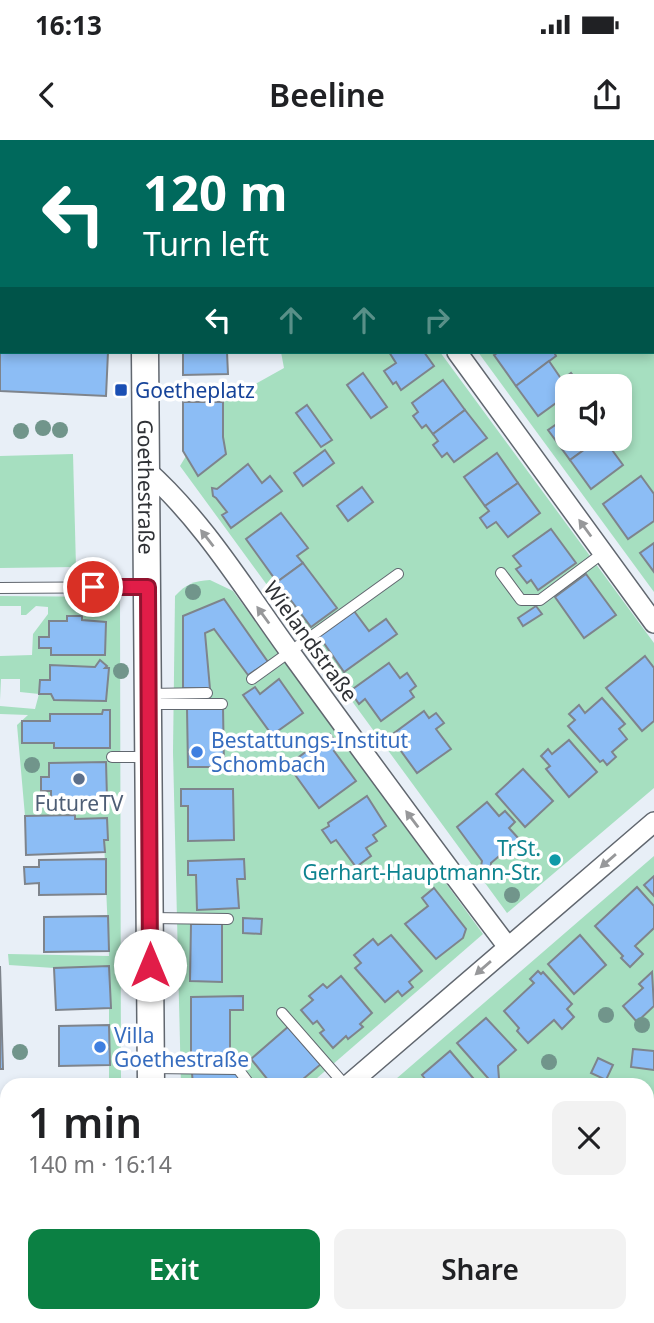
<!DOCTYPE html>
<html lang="en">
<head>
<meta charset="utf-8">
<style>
	body { margin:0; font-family:"Noto Sans",sans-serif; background:#f2f2f2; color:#202124; height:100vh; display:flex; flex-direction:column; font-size:26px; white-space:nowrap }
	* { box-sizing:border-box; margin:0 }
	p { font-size:23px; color:#757577 }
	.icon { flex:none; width:38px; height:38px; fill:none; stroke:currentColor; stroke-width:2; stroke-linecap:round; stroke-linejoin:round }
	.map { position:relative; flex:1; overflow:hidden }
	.panel { position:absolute; left:0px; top:938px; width:654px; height:245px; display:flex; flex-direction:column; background:#fff; border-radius:21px 21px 0 0; box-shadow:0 4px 10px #0003 }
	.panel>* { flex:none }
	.top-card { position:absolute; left:0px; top:0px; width:654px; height:214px; box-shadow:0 4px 10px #0003; background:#00695c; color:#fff; overflow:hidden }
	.buttons { position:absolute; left:555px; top:234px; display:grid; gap:14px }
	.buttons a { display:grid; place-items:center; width:77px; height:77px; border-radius:14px; background:#fff; box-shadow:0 4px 10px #0003; font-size:35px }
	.pin { position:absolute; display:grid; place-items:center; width:60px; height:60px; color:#fff; margin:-30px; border:4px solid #fff; border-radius:50%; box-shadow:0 2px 7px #0007 }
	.me { position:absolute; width:77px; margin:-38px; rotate:0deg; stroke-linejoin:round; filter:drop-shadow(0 0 5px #0008) }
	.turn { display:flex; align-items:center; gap:24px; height:147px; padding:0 28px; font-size:32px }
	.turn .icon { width:91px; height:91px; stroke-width:2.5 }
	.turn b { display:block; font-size:49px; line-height:60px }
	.lanes { display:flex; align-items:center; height:66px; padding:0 28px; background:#0003; justify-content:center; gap:35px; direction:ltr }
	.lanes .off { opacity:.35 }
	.round { display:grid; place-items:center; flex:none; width:74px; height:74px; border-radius:14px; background:#f2f2f2 }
	.summary { display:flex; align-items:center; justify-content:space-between; height:119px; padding:0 28px }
	h1 { font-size:42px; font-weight:600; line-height:52px }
	.cta { display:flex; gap:14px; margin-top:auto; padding:14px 28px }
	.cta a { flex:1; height:80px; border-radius:14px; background:#0b8043; color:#fff; font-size:28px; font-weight:600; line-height:80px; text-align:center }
	.cta a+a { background:#f2f2f2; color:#202124 }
	.status { display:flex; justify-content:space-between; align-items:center; height:49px; padding:0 35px; background:#fff; direction:ltr }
	.status svg { height:19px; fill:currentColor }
	header { display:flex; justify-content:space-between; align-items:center; height:91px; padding:0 28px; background:#fff; font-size:32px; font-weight:600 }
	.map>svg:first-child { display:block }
</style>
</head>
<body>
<div class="status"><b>16:13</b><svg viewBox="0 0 49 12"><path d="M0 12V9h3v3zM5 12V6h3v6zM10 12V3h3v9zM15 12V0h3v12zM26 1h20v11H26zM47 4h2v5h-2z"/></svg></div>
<header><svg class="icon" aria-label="back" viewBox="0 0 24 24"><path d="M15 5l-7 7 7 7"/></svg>Beeline<svg class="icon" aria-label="share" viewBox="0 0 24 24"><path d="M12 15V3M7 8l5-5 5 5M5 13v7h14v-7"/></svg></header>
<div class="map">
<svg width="654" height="1183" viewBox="0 0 654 1183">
	<rect width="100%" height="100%" fill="#e8eff7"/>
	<g fill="#a6dfc0" fill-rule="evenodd">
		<path d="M324,0H654V452L478,212H653V2ZM567,247H620V299H567Z"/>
		<path d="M281,212H440L654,503V648L507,773L180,326L186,316L198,336L226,314L223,297V262L284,228Z"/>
		<path d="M73,314L76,427L0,428V316Z"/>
		<path d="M210,440L233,451L483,794L309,945H181L173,612L175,456C186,444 194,441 210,440Z"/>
		<path d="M0,456L120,457L121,945H69V938H109V826L54,828L9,825L8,814L109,816L104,700L108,699L107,679H75L74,675L25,676L17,585L28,575L0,574V566L35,569L39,554L20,552V539H1L0,560V516L32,515L33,494L48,474V467L36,466L26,475H21V466H0Z"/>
		<path d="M654,716V1183H410L412,1176H648V945H389Z"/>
	</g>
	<g fill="#8cbdf5" stroke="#7e848c" stroke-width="2">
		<path d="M0,0H77L78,2H2V12Z"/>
		<path d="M221,0H269L271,2H218Z"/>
		<path d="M0,198L2,212H108L106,256L0,251Z"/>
		<path d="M183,212H227L228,234L183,235Z"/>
		<path d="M389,212H424L434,226L401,250L396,242L393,244L384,231L396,223Z"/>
		<path d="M499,212H554L556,216L516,246L494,215Z"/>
		<path d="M549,221L562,240L571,233L580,245L567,247V255L538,276L516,246Z"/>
		<path d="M363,233L387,267L371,278L347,245Z"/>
		<path d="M443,240L465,270L433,294L426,285L422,288L413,276L418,272L412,263Z"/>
		<path d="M183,262H223V297L226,314L198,336L183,311Z"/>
		<path d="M307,265L332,300L321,307L296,273Z"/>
		<path d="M465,270L487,298L454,322L447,313L442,317L433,305L438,301L433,294Z"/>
		<path d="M567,277V299H599L570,320L548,290Z"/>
		<path d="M599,299H604L623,325L591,349L570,320Z"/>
		<path d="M325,310L334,323L303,346L294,333Z"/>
		<path d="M497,313L518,343L485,366L464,337Z"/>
		<path d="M248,324L262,343L270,336L282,351L231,388L222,375L227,372L216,358L213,356L212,348L217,349Z"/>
		<path d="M641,336L654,354V381L628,399L603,364Z"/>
		<path d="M518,343L540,373L508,397L496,382L487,388L480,378L489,371L485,366Z"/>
		<path d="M362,347L373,362L348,381L337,366Z"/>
		<path d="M281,373L308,408L297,416L303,423L277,442L246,399Z"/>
		<path d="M551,389L576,423L538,450L531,440L527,443L516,429L521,426L513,416Z"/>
		<path d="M654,403V432L640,413Z"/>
		<path d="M303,423L337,468L311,487L277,442Z"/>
		<path d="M586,434L616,475L584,498L555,457Z"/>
		<path d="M224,459L268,522L248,535L214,489L205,493L210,549L183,548V476Z"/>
		<path d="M536,466L542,474L523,486L518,478Z"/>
		<path d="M354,471L369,491L386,479L397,494L344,532L319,496Z"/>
		<path d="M67,476H82V480L106,482L105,515H51V508H39V497H49V481H67Z"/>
		<path d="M645,516L654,528V581L642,591L606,548Z"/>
		<path d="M100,520L107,526L105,528H109L106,561L54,560L51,554H39L40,540H50V525L95,527Z"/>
		<path d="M389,523L400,538L407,533L416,546L410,551L414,557L381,581L365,559L359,564L350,551Z"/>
		<path d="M279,539L303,573L272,595L243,555L255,547L260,554Z"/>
		<path d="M602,558L625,584L619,589L627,599L612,612L616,617L607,625L603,620L600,622L568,586L575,580L569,574L579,565L585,573Z"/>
		<path d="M223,567L224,627H188L187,568Z"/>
		<path d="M103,570H110V608H54V603H22V581H50V574H102Z"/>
		<path d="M424,571L429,578L436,573L444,583L436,589L451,609L417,633L390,596Z"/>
		<path d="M330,594L340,607L334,611L356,641L319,668L288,625Z"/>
		<path d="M569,600L597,632L569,657L546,629L550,626L541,616L548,609L552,614Z"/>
		<path d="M106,622L107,658H51V651H41V637H49V623Z"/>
		<path d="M523,629L553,661L525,687L496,654Z"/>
		<path d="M181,649H233L234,700L188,701V666H181Z"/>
		<path d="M367,656L386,686L373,695L377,701L366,708L371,716L356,727L336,700L331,703L322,690L329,686L328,683Z"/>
		<path d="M487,662L499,676L505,671L515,682L509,688L519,699L491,723V727L481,726L482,721L457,687Z"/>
		<path d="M75,675V679L107,678L108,700H104L105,712L26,715L25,676Z"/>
		<path d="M557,715L560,719L553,726L549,722Z"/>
		<path d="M106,719V754L39,755V743L25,744L24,727H39V720Z"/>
		<path d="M244,719L245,739H237L239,768L197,770L196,735H188V721Z"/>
		<path d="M654,736V756L644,745Z"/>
		<path d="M637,747L654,766V788L635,806L643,814L630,827L621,818L623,816L595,786Z"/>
		<path d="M434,748L466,789L463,798L436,819L405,784L428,766L422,758Z"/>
		<path d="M108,776L109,811L44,812V777Z"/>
		<path d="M243,778L262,779L261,794L243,793Z"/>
		<path d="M191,784H222V842L190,841Z"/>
		<path d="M391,795L422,831L409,842L413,847L402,856L398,851L385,862L355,828L361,823L354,815L373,799L378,805Z"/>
		<path d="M580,795L606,825L574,854L548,824Z"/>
		<path d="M0,826L3,929H0Z"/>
		<path d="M109,826L111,868L56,870L54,828Z"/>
		<path d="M538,831L541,834L543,832L572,864L567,869L574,877L562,889L554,880L528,903L517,891L519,888L504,871L534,843L530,839Z"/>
		<path d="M652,832L654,866L637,882L623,866L643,848L639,844Z"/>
		<path d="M341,836L372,873L360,884L363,887L348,899L346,896L333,908L320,893L324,890L317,881L313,884L301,870L313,860L309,856L323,844L327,848Z"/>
		<path d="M243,856V870H230V915H191V857Z"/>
		<path d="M486,878L516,910L498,926L499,939L494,945L457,903Z"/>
		<path d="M109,885L110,925L59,926V886Z"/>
		<path d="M289,886L321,924L296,945H272L251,919Z"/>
		<path d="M633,909L654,911V930L631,927Z"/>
		<path d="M450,911L479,945H430L422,935Z"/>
		<path d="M598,918L613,925L606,940L591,933Z"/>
		<path d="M238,932L241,945H193L192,933Z"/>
		<rect x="0" y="1014" width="7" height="39"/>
		<rect x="0" y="1108" width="5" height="29"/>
		<path d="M0,1154H7V1176H16V1183H0Z"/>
		<path d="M648,1170L654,1171V1181L629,1178L628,1183H583L584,1176H648Z"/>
		<path d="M331,1176H388L380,1183H337Z"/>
		<path d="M629,1178L654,1181V1183H628Z"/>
	</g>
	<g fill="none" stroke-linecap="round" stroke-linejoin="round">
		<defs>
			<g id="lane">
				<path d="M501,433L521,460H540L603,413"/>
				<path d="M0,448L147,447"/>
				<path d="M252,539L398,434"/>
				<path d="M149,554L207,553"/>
				<path d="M149,564H222"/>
				<path d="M112,617H146"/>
				<path d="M150,778L228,779"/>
				<path d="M282,873L345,945"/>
				<path d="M151,928L238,929L250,945"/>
				<path d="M648,1123L654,1119"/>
				<path d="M109,1183V1176"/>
				<path d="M550,1183L551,1176"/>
			</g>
			<g id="street">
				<path d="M303,0L304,2"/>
				<path d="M457,212L654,483"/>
				<path d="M145,329C203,380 245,450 290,512C362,611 434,710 508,807"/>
				<path d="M348,945L654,682"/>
			</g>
			<g id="secondary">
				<path d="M139,0L140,2"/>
				<path id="s1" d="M145,212L151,945"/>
				<path d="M198,1176L202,1183"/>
				<path d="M224,1176L228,1183"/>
			</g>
		</defs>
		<use href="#lane" stroke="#61676f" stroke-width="12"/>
		<use href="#street" stroke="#61676f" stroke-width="22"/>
		<use href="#secondary" stroke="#61676f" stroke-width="29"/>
		<use href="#lane" stroke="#fff" stroke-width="10"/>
		<use href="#street" stroke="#fff" stroke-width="19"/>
		<use href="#secondary" stroke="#fff" stroke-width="26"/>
	</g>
	<g fill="#71958b">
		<circle cx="43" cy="288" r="8"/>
		<circle cx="60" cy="290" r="8"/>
		<circle cx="21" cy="291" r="8"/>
		<circle cx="193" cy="452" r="8"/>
		<circle cx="121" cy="531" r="8"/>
		<circle cx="32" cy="625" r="8"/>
		<circle cx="512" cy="755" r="8"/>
		<circle cx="606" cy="875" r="8"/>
		<circle cx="642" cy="885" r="8"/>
		<circle cx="20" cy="912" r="8"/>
		<circle cx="549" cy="922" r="8"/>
	</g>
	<defs><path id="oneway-solid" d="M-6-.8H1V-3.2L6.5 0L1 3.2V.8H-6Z" transform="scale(1.75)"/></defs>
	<g fill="#97989a">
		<use href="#oneway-solid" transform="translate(585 388) rotate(-126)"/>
		<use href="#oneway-solid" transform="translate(207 398) rotate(-128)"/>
		<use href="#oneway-solid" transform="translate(263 475) rotate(-126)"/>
		<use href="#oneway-solid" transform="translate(412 679) rotate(-127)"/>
		<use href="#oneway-solid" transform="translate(608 721) rotate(139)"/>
		<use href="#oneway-solid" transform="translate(483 828) rotate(139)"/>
	</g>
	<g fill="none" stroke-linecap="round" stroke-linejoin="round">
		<defs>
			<path id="route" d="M93,447H148L150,825"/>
		</defs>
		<use href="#route" stroke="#92132f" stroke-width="18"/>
		<use href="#route" stroke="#e11d48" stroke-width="12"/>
	</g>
	<rect fill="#1a4fb4" stroke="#fff" stroke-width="2.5" x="114" y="243" width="14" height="14" rx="3.5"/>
	<g fill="#3f7fe0" stroke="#fff" stroke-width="2.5">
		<circle cx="197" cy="612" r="7"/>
		<circle cx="100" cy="907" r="7"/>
	</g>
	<circle fill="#5c6f8a" stroke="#fff" stroke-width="2.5" cx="79" cy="639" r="7"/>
	<circle fill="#0f9aa8" stroke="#fff" stroke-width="2.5" cx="555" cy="720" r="7"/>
	<g text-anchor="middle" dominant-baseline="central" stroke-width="7" stroke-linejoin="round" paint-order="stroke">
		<g font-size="21" fill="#164399" stroke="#fff" text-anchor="start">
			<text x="135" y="250">Goetheplatz</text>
		</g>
		<g font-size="21" fill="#2f3135" stroke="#fff">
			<text stroke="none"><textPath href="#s1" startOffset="135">Goethestraße</textPath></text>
			<text transform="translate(311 501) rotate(54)">Wielandstraße</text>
		</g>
		<g font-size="21" fill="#366cbe" stroke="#fff" text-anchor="start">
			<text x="211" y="600">Bestattungs-Institut<tspan x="211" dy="24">Schombach</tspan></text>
			<text x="114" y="895">Villa<tspan x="114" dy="24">Goethestraße</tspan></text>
		</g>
		<g font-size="21" fill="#4e5e75" stroke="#fff">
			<text x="79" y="663">FutureTV</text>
		</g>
		<g font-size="21" fill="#0d838f" stroke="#fff" text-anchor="end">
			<text x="541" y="708">TrSt.<tspan x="541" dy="24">Gerhart-Hauptmann-Str.</tspan></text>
		</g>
	</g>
</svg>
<div class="buttons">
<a><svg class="icon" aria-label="sound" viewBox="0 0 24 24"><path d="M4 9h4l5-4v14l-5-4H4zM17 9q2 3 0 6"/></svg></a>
</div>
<div class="pin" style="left:93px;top:447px;background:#d93025"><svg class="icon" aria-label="arrive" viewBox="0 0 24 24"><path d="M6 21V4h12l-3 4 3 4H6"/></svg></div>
<svg class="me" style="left:150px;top:825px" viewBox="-20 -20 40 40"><circle r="19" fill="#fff"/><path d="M0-13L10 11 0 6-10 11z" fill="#e11d48"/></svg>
<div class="top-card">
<div class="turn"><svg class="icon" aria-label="left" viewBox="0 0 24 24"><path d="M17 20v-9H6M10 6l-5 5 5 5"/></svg><div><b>120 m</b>Turn left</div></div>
<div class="lanes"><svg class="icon" aria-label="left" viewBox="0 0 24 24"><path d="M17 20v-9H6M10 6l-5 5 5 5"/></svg><svg class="icon off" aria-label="ahead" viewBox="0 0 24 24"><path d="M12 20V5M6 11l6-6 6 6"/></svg><svg class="icon off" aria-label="ahead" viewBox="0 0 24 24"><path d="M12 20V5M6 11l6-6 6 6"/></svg><svg class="icon off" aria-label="right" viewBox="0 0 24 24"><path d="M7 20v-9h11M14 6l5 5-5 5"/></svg></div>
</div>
<section class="panel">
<div class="summary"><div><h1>1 min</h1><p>140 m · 16:14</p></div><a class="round"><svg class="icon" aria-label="close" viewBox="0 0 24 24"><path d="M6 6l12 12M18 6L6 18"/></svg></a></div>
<div class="cta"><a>Exit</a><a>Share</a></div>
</section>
</div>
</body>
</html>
